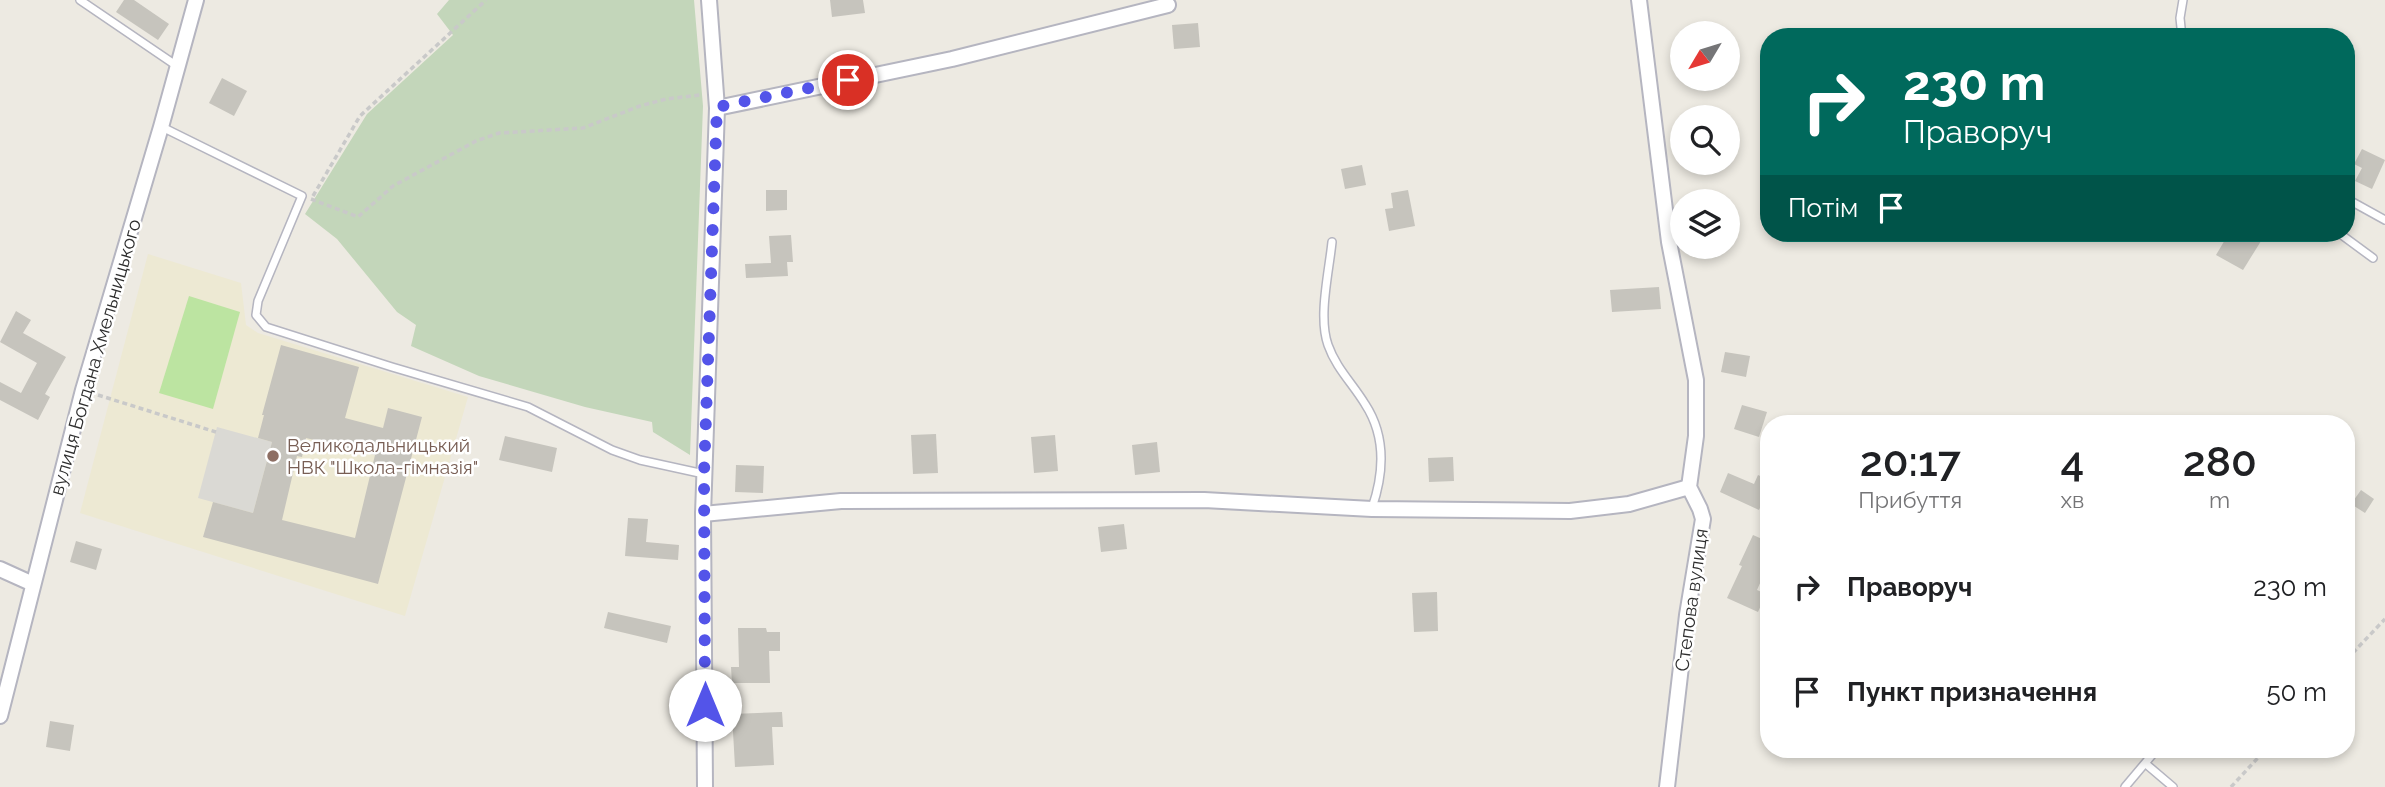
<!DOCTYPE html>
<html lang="uk">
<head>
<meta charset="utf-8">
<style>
	body { margin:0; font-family:Raleway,sans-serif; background:#f2f2f2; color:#202124; height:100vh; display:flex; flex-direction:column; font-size:26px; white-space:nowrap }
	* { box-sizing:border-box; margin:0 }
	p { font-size:23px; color:#757577 }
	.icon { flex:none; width:38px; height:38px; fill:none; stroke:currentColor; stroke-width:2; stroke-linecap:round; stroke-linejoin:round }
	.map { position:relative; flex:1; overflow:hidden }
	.panel { position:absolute; left:1760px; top:415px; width:595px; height:343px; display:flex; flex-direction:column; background:#fff; border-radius:28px; box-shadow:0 4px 10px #0003 }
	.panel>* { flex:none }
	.banner { position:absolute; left:1760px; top:28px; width:595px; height:214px; border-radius:28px; box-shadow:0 4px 10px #0003; background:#00695c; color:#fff; overflow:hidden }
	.needle { width:46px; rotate:232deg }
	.fabs { position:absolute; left:1670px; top:21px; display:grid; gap:14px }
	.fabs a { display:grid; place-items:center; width:70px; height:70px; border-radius:50%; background:#fff; box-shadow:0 4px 10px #0003; font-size:35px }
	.pin { position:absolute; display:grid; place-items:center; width:60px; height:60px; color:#fff; margin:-30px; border:4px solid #fff; border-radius:50%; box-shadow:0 2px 7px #0007 }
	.me { position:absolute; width:77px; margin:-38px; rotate:0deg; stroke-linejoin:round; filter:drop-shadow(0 0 5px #0008) }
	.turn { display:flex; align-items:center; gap:24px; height:147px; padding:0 28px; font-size:32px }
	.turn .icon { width:91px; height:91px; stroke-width:2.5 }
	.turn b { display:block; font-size:49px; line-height:60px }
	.then { display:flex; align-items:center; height:66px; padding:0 28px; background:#0003; gap:14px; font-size:26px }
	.eta { display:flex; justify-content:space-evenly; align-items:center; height:119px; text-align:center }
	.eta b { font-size:42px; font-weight:600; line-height:49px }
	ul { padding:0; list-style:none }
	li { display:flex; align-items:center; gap:21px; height:105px; padding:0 28px }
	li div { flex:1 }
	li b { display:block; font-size:26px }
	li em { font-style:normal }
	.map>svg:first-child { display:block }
</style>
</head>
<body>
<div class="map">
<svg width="2385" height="787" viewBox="0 0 2385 787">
	<rect width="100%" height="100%" fill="#edeae2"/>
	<path fill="#ede9d3" d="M148,254L241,283L246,325L258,333L468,397L405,616L80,513Z"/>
	<path fill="#c3d6ba" d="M449,0H694L703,106L690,455L653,432L652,422L585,407L479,376L411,346L416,325L397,312L337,239L305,214L367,114L453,35L437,14Z"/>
	<path fill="#bce4a1" d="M189,296L240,312L213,409L159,393Z"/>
	<path fill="#dad9d4" d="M217,427L272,442L253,513L198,498Z"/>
	<g fill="#c6c4bd" fill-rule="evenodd">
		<path d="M124,0H134L169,24L158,40L116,12Z"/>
		<path d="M830,0H863L865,13L832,17Z"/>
		<path d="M1198,23L1200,47L1174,49L1172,25Z"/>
		<path d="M222,78L247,91L234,116L209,103Z"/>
		<path d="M2362,149L2385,160L2372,189L2355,181L2362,168L2354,164Z"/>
		<path d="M1362,165L1366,185L1345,189L1341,169Z"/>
		<path d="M766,190H787V210L766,211Z"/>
		<path d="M1408,190L1415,226L1389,231L1385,209L1393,208L1391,193Z"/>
		<path d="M2229,233H2266L2243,270L2216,255Z"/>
		<path d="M791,235L793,262H787L788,276L746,278L745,264L771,263L769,236Z"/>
		<path d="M1659,287L1661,309L1612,312L1610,290Z"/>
		<path d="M16,311L31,320L23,333L66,357L45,394L50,397L38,420L0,400V382L21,393L37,363L0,342Z"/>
		<path d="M281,345L359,367L345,418L383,428L388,408L422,417L378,584L203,537L213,502L253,513L272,442L258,438L264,415H262ZM306,438L375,455L355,538L282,520L297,456L302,457Z"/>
		<path d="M1725,352L1750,356L1746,377L1721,372Z"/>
		<path d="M1742,405L1767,412L1759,437L1734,429Z"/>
		<path d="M936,434L938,473L913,474L911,435Z"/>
		<path d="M1055,435L1058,471L1034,473L1031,437Z"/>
		<path d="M505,436L557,448L552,472L499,460Z"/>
		<path d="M1157,442L1160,472L1135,475L1132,445Z"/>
		<path d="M1453,457L1454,481L1429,482L1428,458Z"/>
		<path d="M736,465L764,466L763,493L735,492Z"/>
		<path d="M1728,473L1754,484L1758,475L1769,480V489L1759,510L1720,492Z"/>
		<path d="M2361,490L2374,499L2365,513L2351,504Z"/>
		<path d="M628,518L648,519L646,542L679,545L678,560L625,556Z"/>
		<path d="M1124,524L1127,549L1101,552L1098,527Z"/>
		<path d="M1753,535L1769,542V563L1757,590L1766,594L1758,612L1727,598L1742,566L1739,565Z"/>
		<path d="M76,541L102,549L96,570L70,562Z"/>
		<path d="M1437,592L1438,631L1414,632L1412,593Z"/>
		<path d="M608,612L671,626L667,643L604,628Z"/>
		<path d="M738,628H766L767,632H780V651H769L770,683H732L731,667H739Z"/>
		<path d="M782,712L783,727H772L774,765L735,767L732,714Z"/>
		<path d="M50,721L74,725L70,751L46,747Z"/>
	</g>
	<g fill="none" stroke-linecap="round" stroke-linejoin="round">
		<defs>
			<g id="lane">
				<path d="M80,0L177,66"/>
				<path d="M2182,37L2180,18L2183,0"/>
				<path d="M162,127L302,196L258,301L256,315L266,327L392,367L528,407L612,450L640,460L704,474"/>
				<path d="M2347,199L2385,220"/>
				<path d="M2339,233L2373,258"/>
				<path d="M1332,242C1329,272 1318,317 1328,345C1336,368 1353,384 1365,404C1386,436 1384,473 1372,508"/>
				<path d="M2146,764L2173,787"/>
				<path d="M2125,787L2157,749"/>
			</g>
			<g id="street">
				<path d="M1639,0L1669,242L1696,380V436L1689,487L1700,509L1703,519L1687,615L1667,787"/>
				<path d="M717,108L952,59L1168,5"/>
				<path d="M703,514L841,501L1204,500L1372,509L1570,511L1629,504L1689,487"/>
				<path d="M0,569L33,584"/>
				<path d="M0,716L83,390L161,127L196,0"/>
				<path d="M705,787L703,514L717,108L709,0"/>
			</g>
		</defs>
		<use href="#lane" stroke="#b5b5c0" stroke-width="10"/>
		<use href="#street" stroke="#b5b5c0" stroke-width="18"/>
		<g stroke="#c9c9c9" stroke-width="3.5" stroke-dasharray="5 3.5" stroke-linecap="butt">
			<path d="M313,196L360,116L486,0"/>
			<path d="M311,199L358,217L393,186L476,141L499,133L583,128L640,106L666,99L700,95"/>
			<path d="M98,395L216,432"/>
			<path d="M2347,659L2385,619"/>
			<path d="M2231,787L2266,749"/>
		</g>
		<use href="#lane" stroke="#fff" stroke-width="7"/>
		<use href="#street" stroke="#fff" stroke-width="14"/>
	</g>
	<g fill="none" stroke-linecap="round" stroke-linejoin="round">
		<path stroke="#5354e9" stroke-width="12" stroke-dasharray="0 21.6" d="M705,705L704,474L717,107L848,80"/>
	</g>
	<circle fill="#8d6e63" stroke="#fff" stroke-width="2.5" cx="273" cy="456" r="7"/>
	<g text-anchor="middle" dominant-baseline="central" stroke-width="5" stroke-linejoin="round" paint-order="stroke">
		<g font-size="19" fill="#2e2e2e" stroke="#fff">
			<text transform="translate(95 357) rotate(-74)">вулиця Богдана Хмельницького</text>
			<text transform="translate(1691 600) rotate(-82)">Степова вулиця</text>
		</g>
		<g font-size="19" fill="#785e54" stroke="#fff" text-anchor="start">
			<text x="287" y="445">Великодальницький<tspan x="287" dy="22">НВК "Школа-гімназія"</tspan></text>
		</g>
	</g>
</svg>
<div class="fabs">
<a><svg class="needle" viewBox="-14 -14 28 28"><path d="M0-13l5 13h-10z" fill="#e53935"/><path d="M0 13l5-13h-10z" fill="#757577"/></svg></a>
<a><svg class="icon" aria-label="search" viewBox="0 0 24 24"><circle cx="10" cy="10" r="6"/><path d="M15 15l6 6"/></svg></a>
<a><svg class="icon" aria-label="layers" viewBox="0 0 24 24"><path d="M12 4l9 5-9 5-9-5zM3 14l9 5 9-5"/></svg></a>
</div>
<div class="pin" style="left:848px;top:80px;background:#d93025"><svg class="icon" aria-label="arrive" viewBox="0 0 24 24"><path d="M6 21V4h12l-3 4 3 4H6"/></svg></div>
<svg class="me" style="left:705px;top:705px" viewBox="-20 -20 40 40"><circle r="19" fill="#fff"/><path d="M0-13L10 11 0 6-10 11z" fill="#5354e9"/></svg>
<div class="banner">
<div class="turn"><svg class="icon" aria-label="right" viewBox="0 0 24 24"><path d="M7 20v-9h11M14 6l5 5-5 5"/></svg><div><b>230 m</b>Праворуч</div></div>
<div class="then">Потім<svg class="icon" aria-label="arrive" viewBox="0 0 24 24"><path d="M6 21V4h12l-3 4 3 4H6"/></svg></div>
</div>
<section class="panel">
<div class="eta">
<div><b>20:17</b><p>Прибуття</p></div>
<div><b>4</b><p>хв</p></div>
<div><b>280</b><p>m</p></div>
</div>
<ul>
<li><svg class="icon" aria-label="right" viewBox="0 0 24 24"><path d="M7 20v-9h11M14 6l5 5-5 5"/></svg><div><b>Праворуч</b></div><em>230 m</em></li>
<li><svg class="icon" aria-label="arrive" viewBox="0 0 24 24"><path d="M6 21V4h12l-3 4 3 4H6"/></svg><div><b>Пункт призначення</b></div><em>50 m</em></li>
</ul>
</section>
</div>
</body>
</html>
